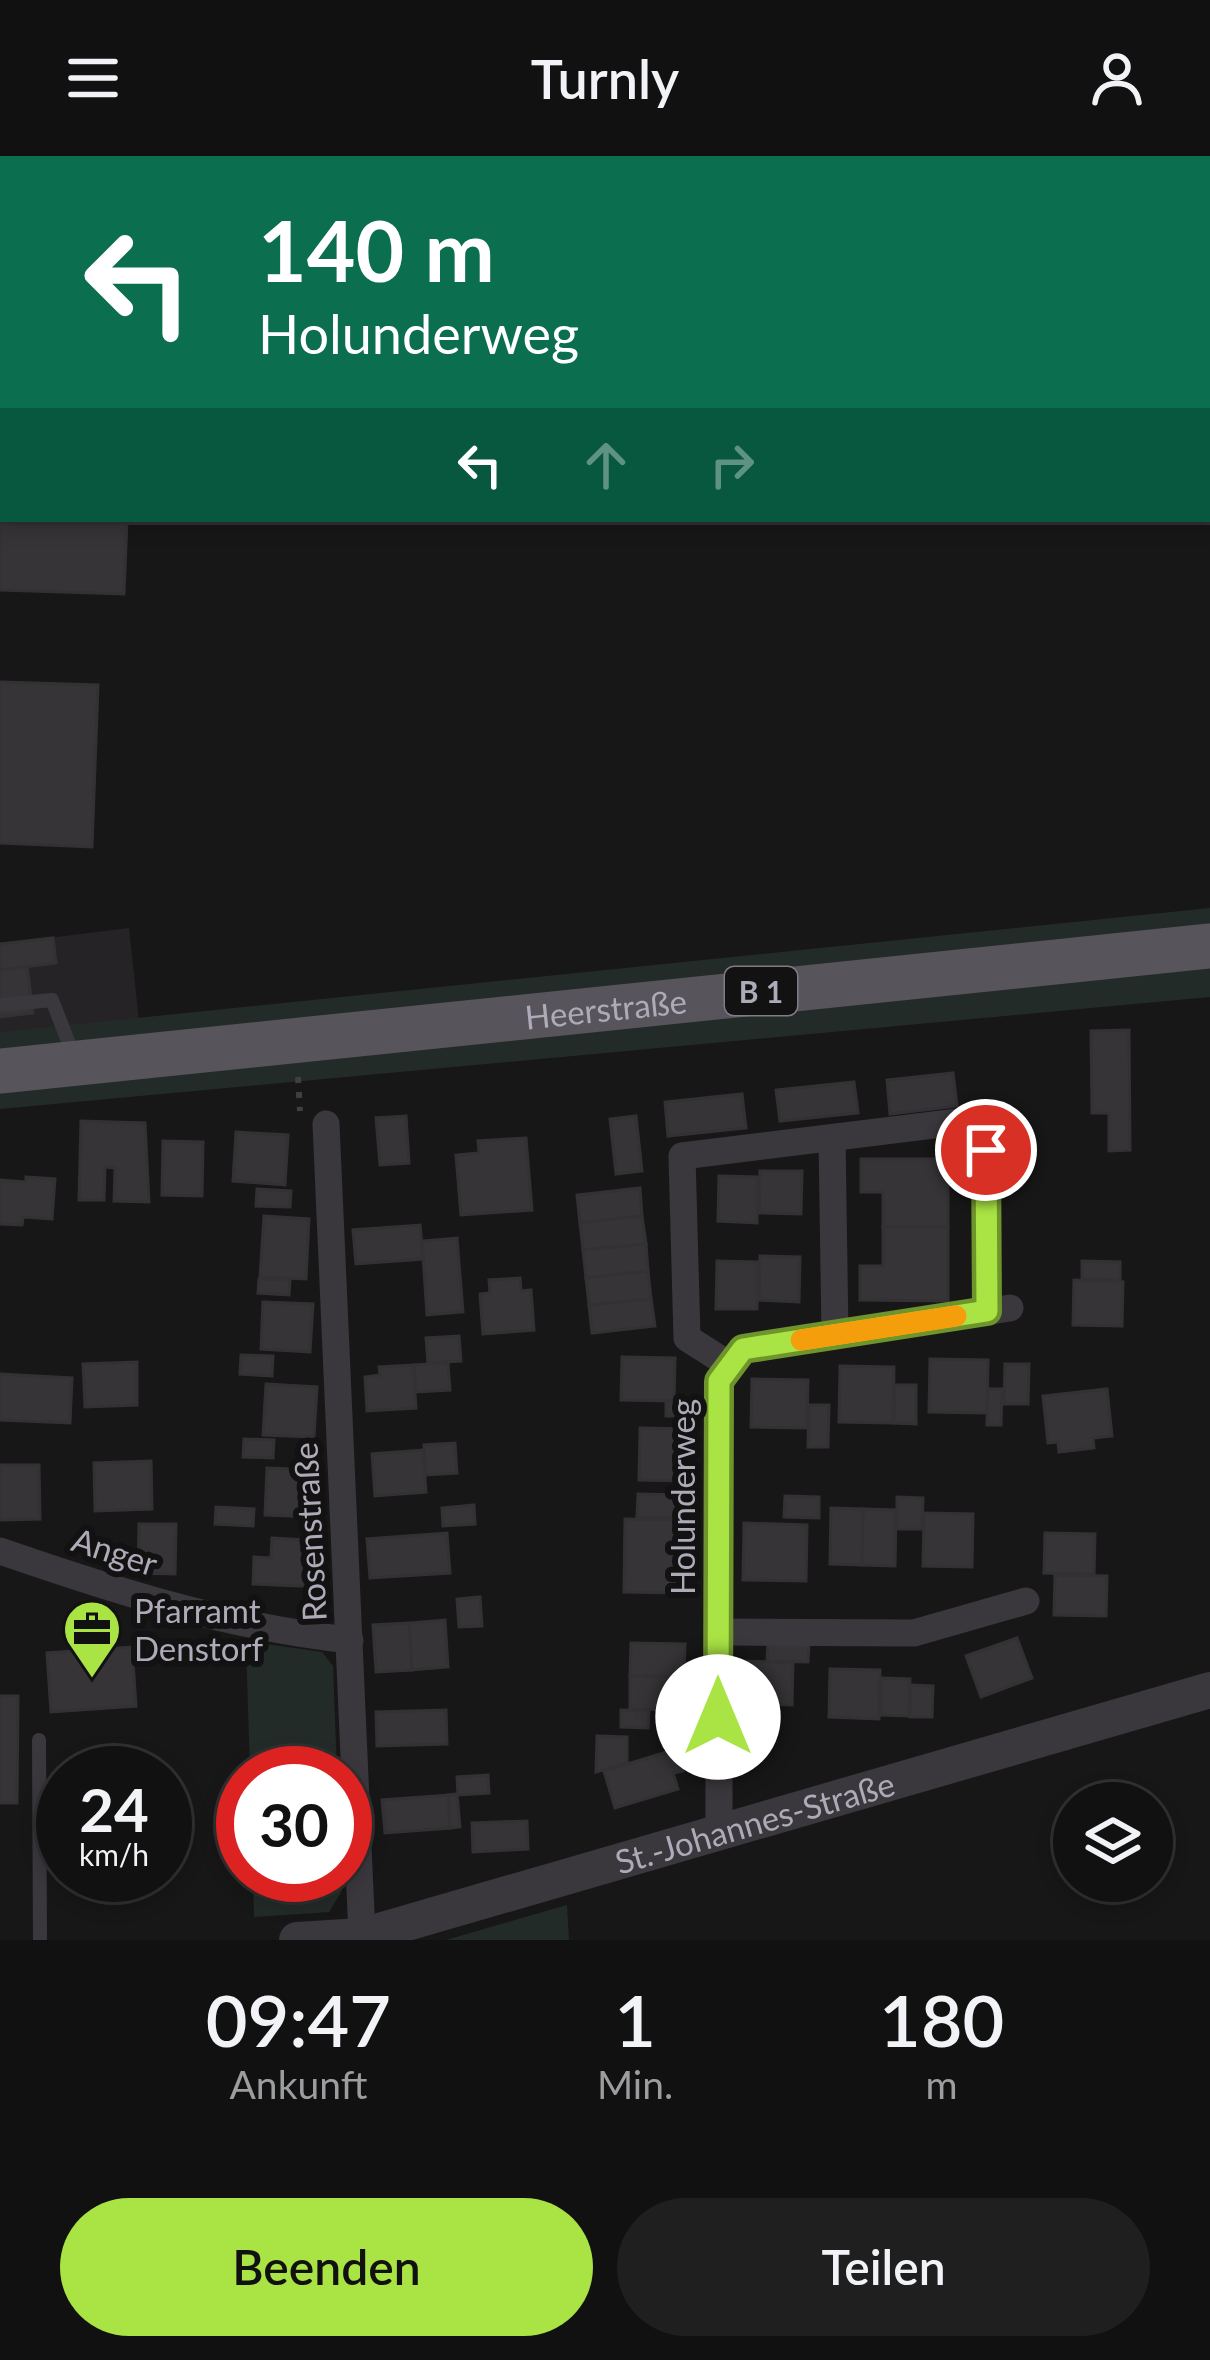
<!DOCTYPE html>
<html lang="de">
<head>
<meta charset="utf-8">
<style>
	body { margin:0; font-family:Lato,sans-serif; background:#1f1f20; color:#f1f3f6; height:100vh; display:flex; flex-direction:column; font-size:45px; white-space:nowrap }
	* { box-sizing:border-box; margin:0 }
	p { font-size:39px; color:#9c9d9f }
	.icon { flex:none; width:66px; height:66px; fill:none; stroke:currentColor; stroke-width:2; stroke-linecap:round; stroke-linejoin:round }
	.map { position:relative; height:1784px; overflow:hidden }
	.panel { display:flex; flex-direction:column; background:#121112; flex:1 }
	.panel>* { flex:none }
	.guide { position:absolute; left:0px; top:0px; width:1212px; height:366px; box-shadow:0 6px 18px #0003,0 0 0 3px #313132; background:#0b6e4f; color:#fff; overflow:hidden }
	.fabs { position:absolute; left:1053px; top:1626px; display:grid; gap:24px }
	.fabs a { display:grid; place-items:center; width:120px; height:120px; border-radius:50%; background:#121112; box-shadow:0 6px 18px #0003,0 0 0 3px #313132; font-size:60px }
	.speed { position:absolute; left:36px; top:1590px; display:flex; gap:24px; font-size:60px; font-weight:700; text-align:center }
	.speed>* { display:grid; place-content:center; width:156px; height:156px; border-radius:50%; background:#121112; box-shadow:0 6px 18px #0003,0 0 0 3px #313132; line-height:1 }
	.speed small { font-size:30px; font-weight:400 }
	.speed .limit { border:18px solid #d22; background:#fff; color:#111 }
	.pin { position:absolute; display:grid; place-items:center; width:102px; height:102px; color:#fff; margin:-51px; border:6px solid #fff; border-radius:50%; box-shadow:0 3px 12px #0007 }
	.me { position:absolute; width:132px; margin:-66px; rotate:0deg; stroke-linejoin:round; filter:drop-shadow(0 0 9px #0008) }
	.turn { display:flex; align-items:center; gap:42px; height:252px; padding:0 60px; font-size:54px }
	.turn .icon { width:156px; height:156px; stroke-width:2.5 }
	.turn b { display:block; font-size:84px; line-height:102px }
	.lanes { display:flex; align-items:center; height:114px; padding:0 60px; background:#0003; justify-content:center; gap:60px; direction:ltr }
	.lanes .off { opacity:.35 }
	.eta { display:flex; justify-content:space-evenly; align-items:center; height:204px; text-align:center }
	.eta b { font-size:72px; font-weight:600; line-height:84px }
	.cta { display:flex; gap:24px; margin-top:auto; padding:24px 60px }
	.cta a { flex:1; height:138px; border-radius:72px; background:#a9e344; color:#111; font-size:48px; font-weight:600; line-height:138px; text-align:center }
	.cta a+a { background:#1f1f20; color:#f1f3f6 }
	header { display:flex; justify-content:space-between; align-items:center; height:156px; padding:0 60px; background:#121112; font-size:54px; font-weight:600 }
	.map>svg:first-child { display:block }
</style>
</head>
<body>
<header><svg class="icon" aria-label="menu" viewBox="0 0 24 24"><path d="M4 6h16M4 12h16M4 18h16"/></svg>Turnly<svg class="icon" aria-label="person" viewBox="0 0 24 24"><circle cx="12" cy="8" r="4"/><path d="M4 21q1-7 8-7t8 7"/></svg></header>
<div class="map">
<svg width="1210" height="1784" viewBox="0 0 1210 1784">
	<rect width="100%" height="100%" fill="#181718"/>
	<path fill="#252325" d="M129,772L139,865L0,876V788Z"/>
	<g fill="#232b29">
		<path d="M1210,752V841L0,953V876Z"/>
		<path d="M246,1485L322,1496L333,1510L337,1617H250Z"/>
		<path d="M253,1719H341L342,1735L329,1756L254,1761Z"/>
		<path d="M567,1749L569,1784H446Z"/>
	</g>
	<g fill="#363437" stroke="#333134" stroke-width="3">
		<path d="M3,14V82L2,83L0,15Z"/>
		<path d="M0,269L3,363H127L124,438L0,434Z"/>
		<path d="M0,526L98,529L92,691L0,687Z"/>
		<path d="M53,782L56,807L0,814V788Z"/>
		<path d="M27,810L33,857L0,861V814Z"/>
		<path d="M1129,874L1130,994L1109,995V957H1092L1091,875Z"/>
		<path d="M953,917L957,950L890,958L887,924Z"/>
		<path d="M854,926L858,957L780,965L776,934Z"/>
		<path d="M742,938L746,972L668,980L665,946Z"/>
		<path d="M406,960L409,1007L380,1009L376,962Z"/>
		<path d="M636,960L642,1015L616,1018L610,963Z"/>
		<path d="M81,965L145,967L149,1046L114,1045L115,1012L105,1011L104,1044H79Z"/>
		<path d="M236,976L288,979L285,1029L233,1025Z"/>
		<path d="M526,982L532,1054L461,1059L456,999L479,997L478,985Z"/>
		<path d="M163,985L203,986L202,1040L162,1039Z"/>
		<path d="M861,1003H948V1071H883V1036H861Z"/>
		<path d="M760,1015H802L801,1058L759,1057Z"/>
		<path d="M719,1020L758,1021L757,1067L718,1065Z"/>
		<path d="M26,1021L55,1023L52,1063L23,1061L22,1069L0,1068V1024L26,1026Z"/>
		<path d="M640,1032L642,1060L580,1067L577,1039Z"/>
		<path d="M257,1033L291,1035L290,1051L256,1050Z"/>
		<path d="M264,1060L309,1063L306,1123L260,1121Z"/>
		<path d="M642,1060L646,1088L583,1094L580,1067Z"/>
		<path d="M420,1069L423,1103L356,1108L353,1074Z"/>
		<path d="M883,1071H948V1145L860,1144V1110H883Z"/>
		<path d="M457,1082L463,1156L427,1159L422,1085Z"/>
		<path d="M646,1088L648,1115L586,1122L583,1094Z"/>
		<path d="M760,1100L800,1101L799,1146L759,1144Z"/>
		<path d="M717,1105L758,1106L757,1153H716Z"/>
		<path d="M1082,1105L1120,1106V1124L1082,1123Z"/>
		<path d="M648,1115L651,1143L589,1149L586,1122Z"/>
		<path d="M520,1122L521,1135L531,1134L534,1174L483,1178L480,1138L490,1137L489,1124Z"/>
		<path d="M259,1123L290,1124L289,1139L258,1137Z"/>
		<path d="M1074,1124L1123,1126L1122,1170L1073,1169Z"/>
		<path d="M651,1143L655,1170L592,1177L589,1149Z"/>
		<path d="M263,1146L313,1148L310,1196L261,1193Z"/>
		<path d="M459,1180L461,1205L428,1207L426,1182Z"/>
		<path d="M241,1199L273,1200L272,1220L240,1218Z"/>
		<path d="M622,1201L675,1202L674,1245L621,1244Z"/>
		<path d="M930,1203L988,1204L987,1257L929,1256Z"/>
		<path d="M137,1206V1249L85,1251L83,1208Z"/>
		<path d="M448,1207L450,1234L416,1236L414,1209Z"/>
		<path d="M1005,1208H1029L1028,1248H1004Z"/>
		<path d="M413,1209L416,1252L367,1255L365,1221L380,1219L379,1211Z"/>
		<path d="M840,1210L894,1211L893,1267L839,1266Z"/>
		<path d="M0,1218L72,1222L70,1267L0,1264Z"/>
		<path d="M752,1223L808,1224L807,1272L751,1271Z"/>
		<path d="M266,1228L317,1231L314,1281L263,1279Z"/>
		<path d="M895,1229H916V1268L894,1267Z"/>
		<path d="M988,1233H1002L1001,1269H987Z"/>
		<path d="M1107,1233L1112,1280L1093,1282L1094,1292L1059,1296L1058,1286L1048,1287L1043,1240Z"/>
		<path d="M666,1246L695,1247V1260H666Z"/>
		<path d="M809,1249H829L828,1291H808Z"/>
		<path d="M640,1272L691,1273L690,1325L639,1324Z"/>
		<path d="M244,1283L274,1284L273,1302L243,1301Z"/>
		<path d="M455,1287L457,1317L425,1319L424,1289Z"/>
		<path d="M423,1294L426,1336L375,1340L372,1298Z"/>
		<path d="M151,1305L152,1353L95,1355L94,1307Z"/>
		<path d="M0,1309H39L40,1363L0,1364Z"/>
		<path d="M267,1312L318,1314L316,1361L265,1359Z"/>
		<path d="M638,1338L683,1339L682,1362L637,1361Z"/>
		<path d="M785,1340L819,1341V1362L784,1361Z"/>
		<path d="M897,1341L923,1342L922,1373H897Z"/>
		<path d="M474,1349L475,1368L443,1370L442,1352Z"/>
		<path d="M216,1351L254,1353L253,1370L215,1368Z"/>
		<path d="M831,1352L863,1353L862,1409L830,1408Z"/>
		<path d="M863,1353L896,1354L895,1410L862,1409Z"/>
		<path d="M924,1357L973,1358L972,1411L923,1410Z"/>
		<path d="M625,1363L683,1364L682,1437L624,1436Z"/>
		<path d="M744,1367L807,1369L806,1425L743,1424Z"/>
		<path d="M139,1368H176L175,1418L138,1417Z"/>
		<path d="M447,1377L450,1417L370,1422L367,1383Z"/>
		<path d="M1045,1377L1095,1378L1094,1418L1044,1417Z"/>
		<path d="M272,1382L322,1385L320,1431L253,1428L254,1401L271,1402Z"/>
		<path d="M1055,1419L1107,1420L1106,1460L1054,1459Z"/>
		<path d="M480,1441L482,1470L459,1471L457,1443Z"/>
		<path d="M445,1464L448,1511L412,1514L409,1467Z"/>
		<path d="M409,1467L412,1514L376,1516L373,1469Z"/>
		<path d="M1017,1482L1032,1522L981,1541L966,1500Z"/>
		<path d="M768,1486L809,1487L808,1506L767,1505Z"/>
		<path d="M631,1487L685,1488L684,1521L630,1520Z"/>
		<path d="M132,1491L136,1550L51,1556L47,1497Z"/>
		<path d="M746,1505L793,1507L792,1549L745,1548Z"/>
		<path d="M830,1513L880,1514L879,1563L829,1561Z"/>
		<path d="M630,1520L684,1521V1554L630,1553Z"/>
		<path d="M882,1522L910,1523L909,1560L881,1559Z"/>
		<path d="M911,1529L933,1530L932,1561H910Z"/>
		<path d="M0,1540H18L17,1647H0Z"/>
		<path d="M446,1554L447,1588L377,1590L376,1556Z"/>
		<path d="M621,1554L649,1555L648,1572L621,1571Z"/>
		<path d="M597,1580L627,1581V1607L596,1616Z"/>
		<path d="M677,1593L683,1615L673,1617L678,1633L615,1652L604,1615Z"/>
		<path d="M488,1619L489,1637L458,1639L457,1621Z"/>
		<path d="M457,1638L460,1671L450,1672L448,1639Z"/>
		<path d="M448,1639L450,1672L385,1677L382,1644Z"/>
		<path d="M527,1665L528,1693L473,1696L472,1667Z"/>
	</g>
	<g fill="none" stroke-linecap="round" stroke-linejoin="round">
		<path stroke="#413e44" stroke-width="6" stroke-dasharray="6 9" stroke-linecap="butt" d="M298,921L300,955"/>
		<g stroke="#3b383d" stroke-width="14">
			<path d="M0,849L52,844L75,903"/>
			<path d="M39,1584L40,1784"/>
		</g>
		<g stroke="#3b383d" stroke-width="27">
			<path d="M326,968L362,1780"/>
			<path d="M832,982L835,1179"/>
			<path d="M731,1210L687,1182L682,1000L958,966L986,994L987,1155"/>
			<path d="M0,1395C116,1435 228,1471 350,1484"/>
			<path d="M718,1476L914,1477L1026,1445"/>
			<path d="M719,1674V1225L743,1193L1010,1152"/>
		</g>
		<path stroke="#3b383d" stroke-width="36" id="s1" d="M297,1784L362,1780L1210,1534"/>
		<path stroke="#58545c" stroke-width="45" id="s2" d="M0,915L1210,790"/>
	</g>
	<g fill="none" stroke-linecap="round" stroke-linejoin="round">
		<defs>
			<path id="route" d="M718,1561L719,1225L743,1193L987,1155L986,994"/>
		</defs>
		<use href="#route" stroke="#6e942c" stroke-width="30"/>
		<use href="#route" stroke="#a9e344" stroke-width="21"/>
		<path stroke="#f59e0b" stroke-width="21" d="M801,1184L956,1160"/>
	</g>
	<defs>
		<symbol id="office-pin" viewBox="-11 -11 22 30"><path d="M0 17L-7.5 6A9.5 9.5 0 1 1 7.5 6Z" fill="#a9e344" stroke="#131213"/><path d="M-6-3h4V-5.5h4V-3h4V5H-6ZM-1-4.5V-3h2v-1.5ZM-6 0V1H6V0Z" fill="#111"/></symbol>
	</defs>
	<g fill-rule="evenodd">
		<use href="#office-pin" x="59" y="1440" width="66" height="90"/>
	</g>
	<g text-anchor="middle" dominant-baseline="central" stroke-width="12" stroke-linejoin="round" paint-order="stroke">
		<rect fill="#131213" stroke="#807c86" stroke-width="3" x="725" y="811" width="72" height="48" rx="9"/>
		<g font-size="30" font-weight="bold" fill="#afaab7">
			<text x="761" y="835">B 1</text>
		</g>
		<g font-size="33" fill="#afaab7" stroke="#131213">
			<text stroke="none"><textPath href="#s2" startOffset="609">Heerstraße</textPath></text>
			<text transform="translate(682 1341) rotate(-90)">Holunderweg</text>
			<text transform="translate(309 1376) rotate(-93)">Rosenstraße</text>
			<text transform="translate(115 1395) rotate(18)">Anger</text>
			<text stroke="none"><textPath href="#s1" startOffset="474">St.-Johannes-Straße</textPath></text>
		</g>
		<g font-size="33" fill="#afaab7" stroke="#131213" text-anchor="start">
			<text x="134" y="1454">Pfarramt<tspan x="134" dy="38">Denstorf</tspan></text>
		</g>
	</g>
</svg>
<div class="fabs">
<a><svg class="icon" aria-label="layers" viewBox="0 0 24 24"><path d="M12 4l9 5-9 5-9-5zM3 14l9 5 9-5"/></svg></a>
</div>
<div class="speed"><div>24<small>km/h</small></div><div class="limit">30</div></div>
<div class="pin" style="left:986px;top:994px;background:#d93025"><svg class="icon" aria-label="arrive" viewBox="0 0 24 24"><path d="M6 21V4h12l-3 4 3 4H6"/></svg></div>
<svg class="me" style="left:718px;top:1561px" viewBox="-20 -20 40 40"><circle r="19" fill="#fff"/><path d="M0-13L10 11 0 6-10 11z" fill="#a9e344"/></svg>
<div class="guide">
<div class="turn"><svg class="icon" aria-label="left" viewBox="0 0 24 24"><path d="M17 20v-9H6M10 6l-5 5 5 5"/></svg><div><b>140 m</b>Holunderweg</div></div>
<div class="lanes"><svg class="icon" aria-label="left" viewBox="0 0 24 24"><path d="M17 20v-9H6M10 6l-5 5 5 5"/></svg><svg class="icon off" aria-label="ahead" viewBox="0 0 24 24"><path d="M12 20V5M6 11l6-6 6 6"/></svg><svg class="icon off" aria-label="right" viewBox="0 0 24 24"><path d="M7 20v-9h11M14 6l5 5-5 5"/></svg></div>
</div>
</div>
<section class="panel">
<div class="eta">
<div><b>09:47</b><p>Ankunft</p></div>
<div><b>1</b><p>Min.</p></div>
<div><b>180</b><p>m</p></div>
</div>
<div class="cta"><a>Beenden</a><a>Teilen</a></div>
</section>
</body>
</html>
